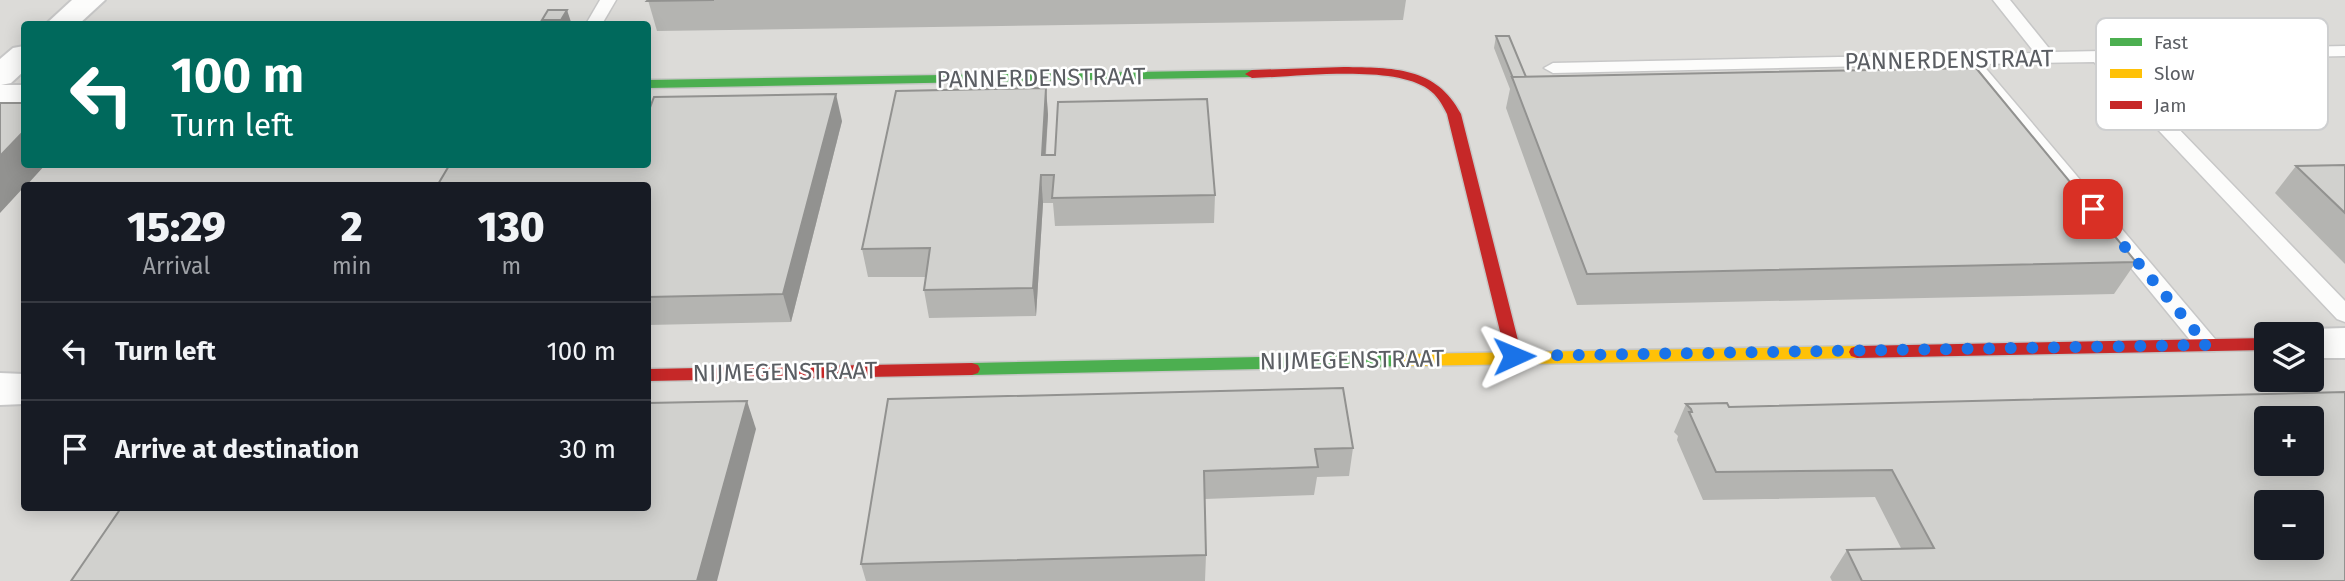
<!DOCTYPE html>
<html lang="en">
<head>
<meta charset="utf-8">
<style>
	body { margin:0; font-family:"Fira Sans",sans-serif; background:#20242c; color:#f1f3f6; height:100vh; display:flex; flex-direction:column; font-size:26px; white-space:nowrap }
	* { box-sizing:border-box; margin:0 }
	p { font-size:23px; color:#9ea1a6 }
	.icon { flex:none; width:38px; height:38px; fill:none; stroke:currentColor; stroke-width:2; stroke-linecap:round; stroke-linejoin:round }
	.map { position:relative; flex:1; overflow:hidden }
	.details { position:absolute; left:21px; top:182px; width:630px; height:329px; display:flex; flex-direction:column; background:#171b24; border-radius:7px; box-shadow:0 4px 18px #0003 }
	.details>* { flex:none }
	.banner { position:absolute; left:21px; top:21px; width:630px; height:147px; border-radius:7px; box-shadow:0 4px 18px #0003; background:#00695c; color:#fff; overflow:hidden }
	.fabs { position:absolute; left:2254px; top:322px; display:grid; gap:14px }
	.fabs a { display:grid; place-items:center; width:70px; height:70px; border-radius:7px; background:#171b24; box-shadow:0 4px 18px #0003; font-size:35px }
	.pin { position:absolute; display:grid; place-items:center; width:60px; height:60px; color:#fff; margin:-30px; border-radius:14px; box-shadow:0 4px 10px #0006 }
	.me { position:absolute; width:77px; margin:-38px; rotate:89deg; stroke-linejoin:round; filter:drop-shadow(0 0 5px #0008) }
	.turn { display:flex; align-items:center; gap:24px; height:147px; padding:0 35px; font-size:32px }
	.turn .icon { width:91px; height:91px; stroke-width:2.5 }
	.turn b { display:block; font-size:49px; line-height:60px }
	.eta { display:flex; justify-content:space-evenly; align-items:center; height:119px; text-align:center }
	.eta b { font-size:42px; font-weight:800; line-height:49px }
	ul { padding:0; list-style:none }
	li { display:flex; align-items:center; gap:21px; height:98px; padding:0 35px; border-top:2px solid #363941 }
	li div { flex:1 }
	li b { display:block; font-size:26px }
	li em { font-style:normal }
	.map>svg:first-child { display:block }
</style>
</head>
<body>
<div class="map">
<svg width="2345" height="581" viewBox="0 0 2345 581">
	<rect width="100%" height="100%" fill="#eaeae5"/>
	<path fill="#dcdbd8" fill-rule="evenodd" d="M0,0H2345V581H0ZM24,24H648V164H24ZM24,186H648V508H24ZM2266,334H2312V380H2266ZM2266,418H2312V464H2266ZM2266,502H2312V548H2266Z"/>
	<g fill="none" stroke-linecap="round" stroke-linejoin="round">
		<defs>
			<g id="lane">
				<path d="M600,0H616L602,24H586Z"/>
				<path d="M1993,0H2010L2052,52L2345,46V56L2113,61L2345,301V322L2337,319L2094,62L1982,64L2215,339L2218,345L2215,351H2199L1964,64L1553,73L1544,68L1553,63L2035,53Z"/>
			</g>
			<g id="street">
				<path d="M72,0H105L79,24H46Z"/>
				<path d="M24,46V71L11,83L1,85H24V105H0V59L13,48Z"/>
				<path d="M2345,328V358H2312V334H2298L2312,329Z"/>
				<path d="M0,373L24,374V404L0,405Z"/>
			</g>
			<g id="fast">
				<path d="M1252,70L1257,71V77L648,88V80Z"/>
				<path d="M1409,354L1415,356L1417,360L1415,364L1409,366L972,375L966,373L964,369L966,365L972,363Z"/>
			</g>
			<path id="slow" d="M1857,346L1863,348L1865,352L1863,356L1857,358L1409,366L1403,364L1401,360L1403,356L1409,354Z"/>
			<g id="jam">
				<path d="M1344,67C1392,68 1436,66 1461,114L1522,356L1520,360H1508L1506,356L1447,114C1442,104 1437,95 1428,89C1393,64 1295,77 1252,78L1245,74L1252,70Z"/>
				<path d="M2266,338V350L1857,358L1851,356L1849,352L1851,348L1857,346Z"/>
				<path d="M972,363L978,365L980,369L978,373L972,375L648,381V369Z"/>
			</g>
		</defs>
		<use href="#lane" stroke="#c7c7c7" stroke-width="3"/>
		<use href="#street" stroke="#c7c7c7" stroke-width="4"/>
		<use href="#fast" stroke="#c6c7c5" stroke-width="3"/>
		<use href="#slow" stroke="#c6c7c5" stroke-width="3"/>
		<use href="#jam" stroke="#c6c7c5" stroke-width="3"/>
		<use href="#lane" fill="#fcfcfb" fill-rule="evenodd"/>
		<use href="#street" fill="#fcfcfb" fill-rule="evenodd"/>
		<use href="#fast" fill="#4caf50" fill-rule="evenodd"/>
		<use href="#slow" fill="#ffc107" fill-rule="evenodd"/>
		<use href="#jam" fill="#c62828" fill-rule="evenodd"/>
	</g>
	<g fill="#b4b4b1">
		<path d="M648,0H1406L1403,20L657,31Z"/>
		<path d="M548,10L571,22L570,24H544L542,20Z"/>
		<path d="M1496,36L1526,77L2136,262L2114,294L1577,305L1506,108L1510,89L1494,48Z"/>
		<path d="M1046,88L1048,115L1046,155L1215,195L1214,223L1055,226L1053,203H1043L1036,316L929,318L924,290L926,277H868L862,249Z"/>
		<path d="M842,121L791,322L648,325V186Z"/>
		<path d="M2345,165V264L2275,193L2296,166Z"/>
		<path d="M1343,388L1353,448L1349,476L1317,477L1314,495L1205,499L1206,555L1205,581H866L861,564Z"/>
		<path d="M1686,404L1729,407L2345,581H1832L1830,577L1847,550L1901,548L1875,497L1703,500L1677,440L1678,436L1674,432Z"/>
	</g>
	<g fill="#929290">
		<path d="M567,10L571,22L570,24H563L561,20Z"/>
		<path d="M1046,88L1048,115L1044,175L1042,155Z"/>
		<path d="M836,94L842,121L791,322L783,294Z"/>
		<path d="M24,131V164H46L26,186H24V187L0,213V156Z"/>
		<path d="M1041,175L1043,203L1036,316L1033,288Z"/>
		<path d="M747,401L756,429L717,581H697Z"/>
	</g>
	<g fill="#d1d1ce" stroke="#929290" stroke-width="2" fill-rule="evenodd">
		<path d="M648,0H714L647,1Z"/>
		<path d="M548,10H567L561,20H542Z"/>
		<path d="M1496,36H1509L1526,77H1512L1515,83Z"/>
		<path d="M1976,68L2136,262L1587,274L1512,77Z"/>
		<path d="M1046,88L1042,155H1055L1058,102L1207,99L1215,195L1052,198L1054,175H1041L1033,288L924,290L930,248L862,249L896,91Z"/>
		<path d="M836,94L783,294L648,297V186H437L450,164H648V113L654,97Z"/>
		<path d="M0,103H24V131L0,156Z"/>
		<path d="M2345,165V213L2296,166Z"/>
		<path d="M1343,388L1353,448L1315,449L1318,467L1204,471L1206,555L861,564L888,399Z"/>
		<path d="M2345,392V581H1862L1847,550L1934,548L1892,470L1716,472L1689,412H1692L1691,409L1686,404L1727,403L1729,407ZM2266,418H2312V464H2266ZM2266,502H2312V548H2266Z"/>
		<path d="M747,401L697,581H71L121,508H648V403Z"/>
	</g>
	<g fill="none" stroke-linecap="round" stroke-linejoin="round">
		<path stroke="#1a73e8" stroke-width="12" stroke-dasharray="0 21.6" d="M1514,356L2207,345L2093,209"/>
	</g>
	<g text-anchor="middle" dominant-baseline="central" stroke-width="5" stroke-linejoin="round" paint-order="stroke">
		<g font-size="24" fill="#5b5e63" stroke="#fff">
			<text transform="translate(1949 60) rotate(-1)">PANNERDENSTRAAT</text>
			<text transform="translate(1041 78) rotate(-1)">PANNERDENSTRAAT</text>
			<text transform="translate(1352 360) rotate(-1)">NIJMEGENSTRAAT</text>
			<text transform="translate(785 372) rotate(-1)">NIJMEGENSTRAAT</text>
		</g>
	</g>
	<rect x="2096" y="18" width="232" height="112" rx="10" fill="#fff" stroke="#cecfd0" stroke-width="2"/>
	<rect x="2110" y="38" width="32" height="8" fill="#4caf50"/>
	<rect x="2110" y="69" width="32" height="9" fill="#ffc107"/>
	<rect x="2110" y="101" width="32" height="8" fill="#c62828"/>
	<g font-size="19" fill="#5b5e63">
		<text x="2154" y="49">Fast</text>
		<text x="2154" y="80">Slow</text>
		<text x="2154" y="112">Jam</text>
	</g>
</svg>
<div class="fabs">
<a><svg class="icon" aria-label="layers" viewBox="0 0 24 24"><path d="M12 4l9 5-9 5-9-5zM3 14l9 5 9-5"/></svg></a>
<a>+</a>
<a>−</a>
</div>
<div class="pin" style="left:2093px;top:209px;background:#d93025"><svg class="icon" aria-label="arrive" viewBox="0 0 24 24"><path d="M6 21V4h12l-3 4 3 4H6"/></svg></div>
<svg class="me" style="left:1514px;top:356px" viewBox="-20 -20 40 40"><path d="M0-17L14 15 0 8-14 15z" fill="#1a73e8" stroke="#fff" stroke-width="4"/></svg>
<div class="banner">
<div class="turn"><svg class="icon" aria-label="left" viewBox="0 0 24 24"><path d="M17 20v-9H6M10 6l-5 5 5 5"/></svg><div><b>100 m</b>Turn left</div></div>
</div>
<section class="details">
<div class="eta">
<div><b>15:29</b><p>Arrival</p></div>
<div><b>2</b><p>min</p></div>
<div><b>130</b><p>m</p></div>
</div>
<ul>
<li><svg class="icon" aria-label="left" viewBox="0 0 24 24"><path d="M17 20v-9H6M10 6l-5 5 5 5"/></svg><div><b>Turn left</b></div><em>100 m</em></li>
<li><svg class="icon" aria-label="arrive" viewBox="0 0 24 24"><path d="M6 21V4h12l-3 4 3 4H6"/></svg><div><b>Arrive at destination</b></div><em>30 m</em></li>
</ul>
</section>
</div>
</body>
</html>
